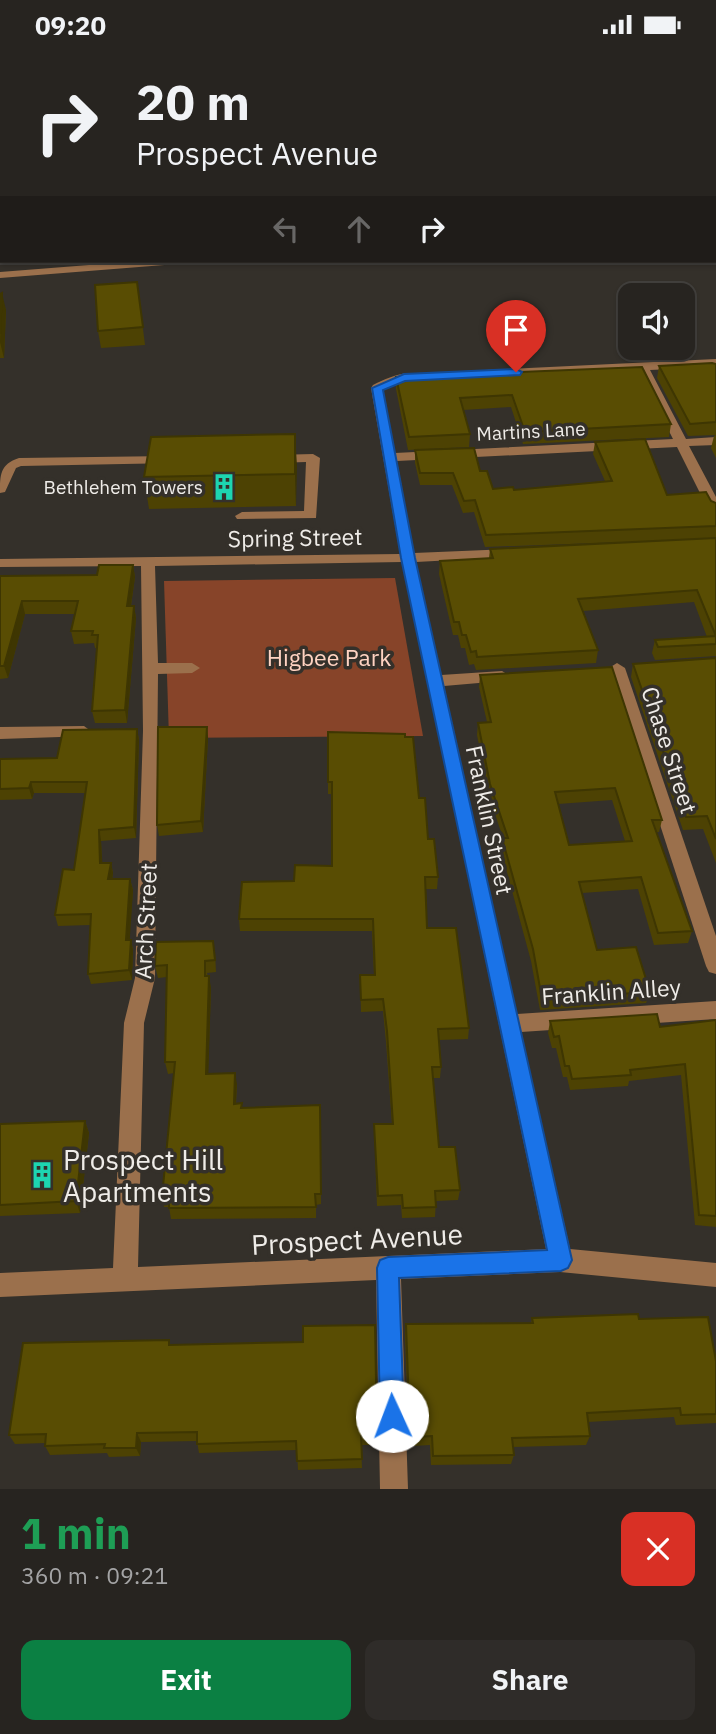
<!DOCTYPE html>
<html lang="en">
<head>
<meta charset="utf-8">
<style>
	body { margin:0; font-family:"IBM Plex Sans",sans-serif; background:#2f2c29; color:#f1f3f6; height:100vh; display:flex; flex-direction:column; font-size:26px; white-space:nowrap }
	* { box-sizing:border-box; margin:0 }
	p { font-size:23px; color:#a4a4a5 }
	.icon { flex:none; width:38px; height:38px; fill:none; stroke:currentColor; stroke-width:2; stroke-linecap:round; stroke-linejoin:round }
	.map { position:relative; height:1440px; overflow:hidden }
	.side { display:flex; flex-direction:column; background:#272420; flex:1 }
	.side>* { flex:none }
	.banner { position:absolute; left:0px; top:0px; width:718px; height:214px; box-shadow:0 2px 5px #0004,0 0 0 2px #43413e; background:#272420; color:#f1f3f6; overflow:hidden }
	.buttons { position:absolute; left:618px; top:234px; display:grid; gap:14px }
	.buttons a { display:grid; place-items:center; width:77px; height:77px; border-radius:14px; background:#272420; box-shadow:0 2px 5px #0004,0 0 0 2px #43413e; font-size:35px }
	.pin { position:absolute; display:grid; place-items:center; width:60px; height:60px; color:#fff; margin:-72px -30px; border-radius:50% 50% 50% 0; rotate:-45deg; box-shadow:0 0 7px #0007 }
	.pin .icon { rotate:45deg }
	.me { position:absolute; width:77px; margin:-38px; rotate:358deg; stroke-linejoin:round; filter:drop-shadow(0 0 5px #0008) }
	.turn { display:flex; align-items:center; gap:24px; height:147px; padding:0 21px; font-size:32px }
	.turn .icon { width:91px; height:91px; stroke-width:2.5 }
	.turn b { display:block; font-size:49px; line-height:60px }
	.lanes { display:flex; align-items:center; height:66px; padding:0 21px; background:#0003; justify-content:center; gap:35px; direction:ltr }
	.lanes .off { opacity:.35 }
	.round { display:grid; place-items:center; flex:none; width:74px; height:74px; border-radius:14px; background:#2f2c29 }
	.head { display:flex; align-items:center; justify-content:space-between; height:119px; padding:0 21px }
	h1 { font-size:42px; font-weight:700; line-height:52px; color:#1e9e55 }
	.cta { display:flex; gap:14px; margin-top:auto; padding:14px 21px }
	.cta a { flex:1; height:80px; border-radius:14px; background:#0b8043; color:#fff; font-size:28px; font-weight:700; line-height:80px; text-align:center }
	.cta a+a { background:#2f2c29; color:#f1f3f6 }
	.status { display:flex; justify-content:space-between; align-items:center; height:49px; padding:0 35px; background:#272420; direction:ltr }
	.status svg { height:19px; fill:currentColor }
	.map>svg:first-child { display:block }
</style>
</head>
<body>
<div class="status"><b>09:20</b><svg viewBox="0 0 49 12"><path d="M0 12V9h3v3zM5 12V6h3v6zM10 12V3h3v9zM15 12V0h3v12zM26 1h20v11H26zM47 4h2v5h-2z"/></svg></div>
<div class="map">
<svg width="716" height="1440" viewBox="0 0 716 1440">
	<rect width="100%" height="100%" fill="#34302a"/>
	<path fill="#874429" d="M395,529L423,687L169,689L164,532Z"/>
	<path fill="#1c2006" stroke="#5b5d4a" stroke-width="2" d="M309,0H716V13V2H298Z"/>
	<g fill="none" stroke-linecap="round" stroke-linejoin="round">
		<rect fill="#1c2006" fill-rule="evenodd" x="0" y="100" width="2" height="10"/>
		<g fill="#9b704c" fill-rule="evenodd">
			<rect x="0" y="61" width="2" height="6"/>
			<rect x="0" y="163" width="2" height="6"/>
			<path d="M140,212H182L177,215L0,229V223Z"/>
			<path d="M716,310V318L650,321L686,390L716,388V396L689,397L716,448V466L709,462L677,398L397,412L414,504L511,500L518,504L511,508L416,513L441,626L502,622L510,627L502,632L444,637L517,965L716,952V970L521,983L570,1200L716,1214V1238L560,1223L401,1230L408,1440H380L376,1231L0,1248V1224L113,1219L124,974L135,929L143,682L141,517L0,518V510L400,505L371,339L373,336C387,329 410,318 424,328C413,335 396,334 383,341L395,404L673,390L638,321L485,329L479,325L485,321ZM402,513L546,1200L138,1218L144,974L155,929L158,625L192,624L200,619L192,614H158L155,517Z"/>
			<path d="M313,405L320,409L316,469L237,470L235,467L242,463L304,462L306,413L275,414L268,410L275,406Z"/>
			<path d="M170,407L177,411L175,414L21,417L16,419L5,443L0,444C0,426 0,415 19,409Z"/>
			<path d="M617,614L625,619L716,887V925L709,923L706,917L609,619Z"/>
			<path d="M84,677L92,683L90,687L0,690V678Z"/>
		</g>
	</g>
	<g fill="#4d4203" fill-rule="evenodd">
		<path d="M137,233L145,296L101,299L98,282Z"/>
		<path d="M0,245L6,261L4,309H0Z"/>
		<path d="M716,315V386L688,387L657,329L659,317Z"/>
		<path d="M559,322L671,375L669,388L523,395L511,358L463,361L470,385L469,398L408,401L396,340V328Z"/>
		<path d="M295,385L296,457L149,460L144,428Z"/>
		<path d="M716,386V409L711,399L714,387Z"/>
		<path d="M595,393L667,446L711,452L716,454V608V607L655,611L652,604L655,591L707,588L694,553L583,562L598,601L596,614L476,621L474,615L469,616L465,599H461L458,586H453L439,525L440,512L489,509L490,500L707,490L485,498L474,463L463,464L452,436H420L415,414V401L480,422L493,440L514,441L605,432L593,405Z"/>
		<path d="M133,516L135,528L131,557H134L136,569L127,674H95L92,662L97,599H95L94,594L74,595L71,582L75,565H25L8,629L0,630V527L97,526Z"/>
		<path d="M716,609V814L703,780L683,781L631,628L633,615Z"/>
		<path d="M480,626L662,771L659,783H656L692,882L688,894L654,896L638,840L582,844L597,901L650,943L646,954L540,961L531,912L501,801L503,789L489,747L477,686L478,674L487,673L479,638ZM612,751L625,792L569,796L558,755Z"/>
		<path d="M207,678L208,689L203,783L159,787L157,776Z"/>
		<path d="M137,680L139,691L136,789L101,792L102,814H111L113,824L112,830H130L133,841L129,891H131L133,901L132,931L91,935L88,925L90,876L58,877L55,866L74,821L85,744H34L32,750L0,751V710L57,709Z"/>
		<path d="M328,683L405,688L428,790L438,828L437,840H426L427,879L469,979L468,990L439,991L441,1018L440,1029H433L439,1098L460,1141L458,1151L436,1152L435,1168L402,1169L401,1156L377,1157L374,1075H392L386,993L383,962L361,963L360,926H374L372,882H240L239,870L294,832L332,817V745H328Z"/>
		<path d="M215,903L216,923L207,924L211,939L208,1025L237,1035L236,1055L242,1059L320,1056L321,1155L316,1156V1169L171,1170L169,1158H164L162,1148L174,1024L168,1025L165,1013L167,928L158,929L155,917Z"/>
		<path d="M716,971V1178L695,1176L681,1026L629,1032L628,1037L570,1041L567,1028H563L556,999H552L548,984L550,972L660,978Z"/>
		<path d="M85,1072L89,1084L80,1164L0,1167V1075Z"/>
		<path d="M532,1269L639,1270L716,1312V1374L676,1376L674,1368L588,1373L590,1387L586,1396L513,1398L514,1406L511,1415L431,1416L430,1396L413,1397V1394H409L405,1286L406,1275L531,1274Z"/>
		<path d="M171,1296L377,1387V1396H361L362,1419L298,1421L297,1401L199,1404L197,1392L141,1393L140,1407L109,1408L107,1404L50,1406L45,1397V1394L15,1395L9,1386Z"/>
	</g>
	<g fill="#3e3602">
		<path d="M2,244L6,261L4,309L0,293Z"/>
		<path d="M295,385L297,417L296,457L295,425Z"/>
		<path d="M133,516L135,528L129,569L127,557Z"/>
		<path d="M22,552L25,565L8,629L4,617Z"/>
		<path d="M134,557L136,569L127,674L125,661Z"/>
		<path d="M207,678L208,689L203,783L201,772Z"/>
		<path d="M137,680L139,691L136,789L134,778Z"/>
		<path d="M31,733L34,744L32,750L29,739Z"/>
		<path d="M99,781L101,792L103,824L100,814Z"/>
		<path d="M111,814L113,824L111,841L108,830Z"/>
		<path d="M130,830L133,841L129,902L126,891Z"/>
		<path d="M131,891L133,901L132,931L129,921Z"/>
		<path d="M209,927L211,939L208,1036L206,1025Z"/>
		<path d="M235,1024L237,1035L235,1066L234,1055Z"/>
		<path d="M85,1072L89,1084L80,1164L76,1152Z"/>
		<path d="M137,1384L141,1393L140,1407L136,1399Z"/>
	</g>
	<g fill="#594d03" stroke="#3e3602" stroke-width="2" fill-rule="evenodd">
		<path d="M137,233L143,278L98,282L95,236Z"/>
		<path d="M2,244L0,285V245Z"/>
		<path d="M712,314L716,315V373L690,375L659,317Z"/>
		<path d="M642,318L671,375L525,383L512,346L460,349L470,385L409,388L396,328Z"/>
		<path d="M295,385V425L144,428L151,388Z"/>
		<path d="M645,390L667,446L706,443L711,452L716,454V477L486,486L475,451L464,452L453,424H420L415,401L474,399L480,422H487L493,440L513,438L514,441L612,432L595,393Z"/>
		<path d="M716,489V595L658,598L655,591L716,587L697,541L578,550L598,601L477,608L476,602L471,603L466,586H462L459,573H454L440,512L493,509L490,500Z"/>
		<path d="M99,516H133L127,557H134L125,661L92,662L98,586H92L93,582H71L78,552H22L4,617H0V527L97,526Z"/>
		<path d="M716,609V790L707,767L686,768L633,615Z"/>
		<path d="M612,618L662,771H652L692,882L658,884L641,828L579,833L597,901L636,898L650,943L542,950L533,900L502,789H508L490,735L478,674L491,673L480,626ZM615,739L632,792L569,796L555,743Z"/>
		<path d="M158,678H207L201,772L157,776Z"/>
		<path d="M137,680L134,778L99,781L100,814H111L108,830H130L126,891H131L129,921L88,925L91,865L55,866L63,820L74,821L87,733H31L29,739L0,740V710L57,709L63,681Z"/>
		<path d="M328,683L405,685V688H413L419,749H425L428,790H434L438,828H425L427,879H456L469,979L438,980L441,1018H432L439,1098H455L460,1141L435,1142L436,1158L403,1159L402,1146L378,1147L374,1075H393L387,982L383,950L361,951L360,926H375L373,870H239L242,833L294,832L295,816L332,817V733H328Z"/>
		<path d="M213,892L215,911L205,912V927H209L206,1025L235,1024L234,1055L242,1054L241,1059L320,1056L321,1145H315L316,1158L169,1159V1148H162L175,1013H165L167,916L155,917L156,893Z"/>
		<path d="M657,965L660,978L716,971V1167L699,1166L685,1015L630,1021L631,1026L572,1030L569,1017H565L559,987L554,988L550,972Z"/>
		<path d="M85,1072L76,1152L0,1156V1075Z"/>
		<path d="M638,1265L639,1270L708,1268L716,1312V1365L681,1366L680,1359L587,1364L590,1387L512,1389L514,1406L433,1407L432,1387L414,1388V1384L410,1385L406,1275L533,1274L532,1269Z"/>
		<path d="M375,1276L377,1387H361L362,1410L297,1412L296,1392L197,1395V1383L137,1384L136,1399H104L105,1395L45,1397L46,1385L9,1386L23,1294L169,1291V1296L303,1293V1277Z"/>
	</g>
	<path fill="#1a73e8" stroke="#114b97" stroke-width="2" d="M516,320L522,323L520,326L405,332L383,341L415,509L572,1211L568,1219L561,1222L399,1229L404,1367L400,1375L392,1379L384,1375L380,1367L377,1219L380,1211L388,1208L547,1201L401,509L372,339L404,325Z"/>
	<defs>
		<symbol id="building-bare" viewBox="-9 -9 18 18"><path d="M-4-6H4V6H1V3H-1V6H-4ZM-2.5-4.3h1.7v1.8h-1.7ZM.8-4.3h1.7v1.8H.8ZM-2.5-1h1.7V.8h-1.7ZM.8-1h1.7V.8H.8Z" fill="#1dd5b1" stroke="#34302a" stroke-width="2.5" paint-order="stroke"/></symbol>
	</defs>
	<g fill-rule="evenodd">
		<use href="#building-bare" x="205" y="419" width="38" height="38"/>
		<use href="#building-bare" x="23" y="1107" width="38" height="38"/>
	</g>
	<g text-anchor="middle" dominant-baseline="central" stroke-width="7" stroke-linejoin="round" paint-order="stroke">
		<g font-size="19" fill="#efece8" stroke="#34302a">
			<text transform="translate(531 382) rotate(-3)">Martins Lane</text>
		</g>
		<g font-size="19" fill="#efece8" stroke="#34302a" text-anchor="end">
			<text x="203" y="438">Bethlehem Towers</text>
		</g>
		<g font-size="23" fill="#efece8" stroke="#34302a">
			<text transform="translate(295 488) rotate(-1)">Spring Street</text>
			<text transform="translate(670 701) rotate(72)">Chase Street</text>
			<text transform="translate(490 771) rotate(78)">Franklin Street</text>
			<text transform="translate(145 872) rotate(-87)">Arch Street</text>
			<text transform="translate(611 942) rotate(-4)">Franklin Alley</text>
		</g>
		<g font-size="23" fill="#ffd3c2" stroke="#34302a">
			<text x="329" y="608">Higbee Park</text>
		</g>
		<g font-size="28" fill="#efece8" stroke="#34302a" text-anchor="start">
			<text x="63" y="1110">Prospect Hill<tspan x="63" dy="32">Apartments</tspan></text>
		</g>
		<g font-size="28" fill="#efece8" stroke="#34302a">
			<text transform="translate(357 1190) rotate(-3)">Prospect Avenue</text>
		</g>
	</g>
</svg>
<div class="buttons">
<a><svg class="icon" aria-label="sound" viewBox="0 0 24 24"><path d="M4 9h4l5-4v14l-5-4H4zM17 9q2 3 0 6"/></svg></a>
</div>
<div class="pin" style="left:516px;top:323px;background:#d93025"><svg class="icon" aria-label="arrive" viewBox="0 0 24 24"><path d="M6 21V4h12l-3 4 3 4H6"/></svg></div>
<svg class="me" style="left:392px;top:1367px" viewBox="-20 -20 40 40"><circle r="19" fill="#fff"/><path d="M0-13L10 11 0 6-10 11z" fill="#1a73e8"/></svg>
<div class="banner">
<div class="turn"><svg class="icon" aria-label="right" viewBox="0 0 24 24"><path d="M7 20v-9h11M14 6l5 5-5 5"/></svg><div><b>20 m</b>Prospect Avenue</div></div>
<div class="lanes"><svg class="icon off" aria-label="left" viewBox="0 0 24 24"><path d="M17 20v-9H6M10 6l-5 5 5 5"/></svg><svg class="icon off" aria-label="ahead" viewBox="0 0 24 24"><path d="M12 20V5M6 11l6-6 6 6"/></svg><svg class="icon" aria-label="right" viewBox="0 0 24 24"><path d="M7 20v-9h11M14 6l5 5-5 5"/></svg></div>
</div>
</div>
<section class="side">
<div class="head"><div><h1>1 min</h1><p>360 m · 09:21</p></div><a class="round" style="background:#d93025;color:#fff"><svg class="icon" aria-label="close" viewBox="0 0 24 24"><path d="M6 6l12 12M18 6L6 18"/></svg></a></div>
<div class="cta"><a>Exit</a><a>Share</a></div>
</section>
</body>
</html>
